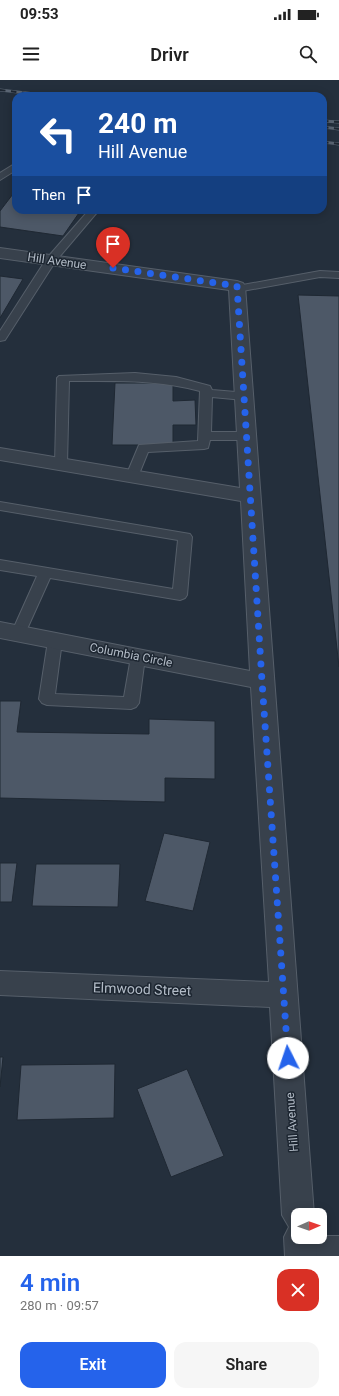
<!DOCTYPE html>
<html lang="en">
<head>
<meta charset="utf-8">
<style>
	body { margin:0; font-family:Roboto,sans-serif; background:#f6f6f6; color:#222; height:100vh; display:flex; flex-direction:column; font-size:15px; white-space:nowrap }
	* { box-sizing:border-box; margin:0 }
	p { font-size:13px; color:#767676 }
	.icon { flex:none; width:22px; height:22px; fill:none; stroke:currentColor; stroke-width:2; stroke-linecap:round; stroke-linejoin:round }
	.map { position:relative; height:1176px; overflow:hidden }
	.drawer { display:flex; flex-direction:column; background:#fff; flex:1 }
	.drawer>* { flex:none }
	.hud { position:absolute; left:12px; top:12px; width:315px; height:122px; border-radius:12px; box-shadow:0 2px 10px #0003; background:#1a4fa0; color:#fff; overflow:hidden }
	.needle { width:26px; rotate:88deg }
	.buttons { position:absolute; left:291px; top:1128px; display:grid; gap:8px }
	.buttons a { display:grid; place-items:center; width:36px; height:36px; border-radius:8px; background:#fff; box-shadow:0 2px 10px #0003; font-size:20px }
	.pin { position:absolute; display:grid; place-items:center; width:34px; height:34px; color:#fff; margin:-41px -17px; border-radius:50% 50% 50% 0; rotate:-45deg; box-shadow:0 0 4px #0007 }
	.pin .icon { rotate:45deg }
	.me { position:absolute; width:44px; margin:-22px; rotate:356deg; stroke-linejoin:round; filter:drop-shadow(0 0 3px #0008) }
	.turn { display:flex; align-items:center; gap:14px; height:84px; padding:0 20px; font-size:18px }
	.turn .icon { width:52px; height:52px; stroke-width:2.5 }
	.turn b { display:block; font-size:28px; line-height:34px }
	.then { display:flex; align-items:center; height:38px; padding:0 20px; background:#0003; gap:8px; font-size:15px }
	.round { display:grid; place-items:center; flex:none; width:42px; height:42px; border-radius:12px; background:#f6f6f6 }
	.headline { display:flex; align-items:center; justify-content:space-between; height:68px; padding:0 20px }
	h1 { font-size:24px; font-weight:600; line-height:30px; color:#2563eb }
	.button { display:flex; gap:8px; margin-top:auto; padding:8px 20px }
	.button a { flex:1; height:46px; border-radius:12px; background:#2563eb; color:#fff; font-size:16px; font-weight:600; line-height:46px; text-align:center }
	.button a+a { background:#f6f6f6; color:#222 }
	.status { display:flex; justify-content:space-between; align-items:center; height:28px; padding:0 20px; background:#fff; direction:ltr }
	.status svg { height:11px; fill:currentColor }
	header { display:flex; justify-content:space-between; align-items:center; height:52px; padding:0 20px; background:#fff; font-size:18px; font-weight:600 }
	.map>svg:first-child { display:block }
</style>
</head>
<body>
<div class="status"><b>09:53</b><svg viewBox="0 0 49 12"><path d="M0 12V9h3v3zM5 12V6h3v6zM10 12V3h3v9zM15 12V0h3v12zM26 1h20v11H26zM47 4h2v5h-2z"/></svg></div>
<header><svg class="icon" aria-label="menu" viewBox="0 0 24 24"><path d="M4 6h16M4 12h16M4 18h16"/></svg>Drivr<svg class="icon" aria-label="search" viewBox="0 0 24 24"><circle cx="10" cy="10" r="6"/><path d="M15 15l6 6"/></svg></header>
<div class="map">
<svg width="339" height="1176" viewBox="0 0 339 1176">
	<rect width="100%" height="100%" fill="#242f3c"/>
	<g fill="#4d5867" stroke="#1f2833">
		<path d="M16,110V130H81L63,156L0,147V131Z"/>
		<path d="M0,196L23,199L0,238Z"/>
		<path d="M298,215L339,216V587Z"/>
		<path d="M115,303H173V321L195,320L196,345H173V365H112Z"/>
		<path d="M0,621H21L17,652L149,654V639L215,641V699L165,698V722L0,718Z"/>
		<path d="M164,753L210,762L193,831L145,821Z"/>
		<path d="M0,783H17L12,822H0Z"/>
		<path d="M36,784H120L118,827L32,826Z"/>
		<path d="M0,977H3L0,1007Z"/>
		<path d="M115,984L114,1038L17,1040L21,985Z"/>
		<path d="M187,989L224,1076L171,1097L137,1009Z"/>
	</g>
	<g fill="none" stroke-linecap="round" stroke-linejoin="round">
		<defs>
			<g id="lane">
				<path d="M16,83V90L0,100V93Z"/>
				<path d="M89,130H99L55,182L5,260L0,261V251L47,178Z"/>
				<path d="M320,191L339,192V198L320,197L237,212L232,209L237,206Z"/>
				<path d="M135,293L176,297L210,306L212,310L248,313L250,316L248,319L244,320L212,317L211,352H247L251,353L253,356L251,359L247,360H210L208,368L204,369L148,372L137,399H127L126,396L139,365L198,361L200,311C156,299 114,301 69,301L67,384L65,387H57L55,384L57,298L59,296Z"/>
				<path d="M0,422L190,454L192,457L187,515L185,518L180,520L50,498L23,558L18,559L13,558L11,554L37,496L0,490V480L173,509L178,460L0,430Z"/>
				<path d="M55,556L60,557L62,561L55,614L124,617L131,577L133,573L138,572L143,573L145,577L139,623L136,627L131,629L47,625L42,623L39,619L48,561L50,557Z"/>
				<path d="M320,1156H339V1176H297L293,1175L290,1167L293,1159L299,1157Z"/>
			</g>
			<path id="street" d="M0,168L237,201L243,203L245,206L314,1135H298V1157H316L317,1176H285L284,1157L289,1147L282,1135L270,927L0,915V891L269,902L251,607L0,558V542L250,591L241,421L0,380V368L240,408L229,210L0,178Z"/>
		</defs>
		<use href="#lane" stroke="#565f6a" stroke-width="2"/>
		<use href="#street" stroke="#565f6a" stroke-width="2"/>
		<use href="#lane" fill="#38414c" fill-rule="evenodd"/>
		<use href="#street" fill="#38414c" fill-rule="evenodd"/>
		<defs>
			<g id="rail">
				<path d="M0,10L52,16"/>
				<path d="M323,41L339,42"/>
				<path d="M323,47L339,49"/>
				<path d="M323,62L339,64"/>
			</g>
		</defs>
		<use href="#rail" stroke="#5a6573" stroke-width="3"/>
		<use href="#rail" stroke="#1d2631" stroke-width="2" stroke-dasharray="5.5" stroke-linecap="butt"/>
	</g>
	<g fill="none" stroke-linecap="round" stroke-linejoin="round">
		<path stroke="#2563eb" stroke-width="7" stroke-dasharray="0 12.6" d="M113,188L237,206L262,601L288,978"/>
	</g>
	<g text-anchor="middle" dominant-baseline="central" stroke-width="3" stroke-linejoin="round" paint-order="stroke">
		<g font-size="12" fill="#b3bcc7" stroke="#1d2631">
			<text transform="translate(57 181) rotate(8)">Hill Avenue</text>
			<text transform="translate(131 575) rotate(11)">Columbia Circle</text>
			<text transform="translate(292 1042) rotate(-94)">Hill Avenue</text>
		</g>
		<g font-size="14" fill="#b3bcc7" stroke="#1d2631">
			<text transform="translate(142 909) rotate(2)">Elmwood Street</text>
		</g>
	</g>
</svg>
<div class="buttons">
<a><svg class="needle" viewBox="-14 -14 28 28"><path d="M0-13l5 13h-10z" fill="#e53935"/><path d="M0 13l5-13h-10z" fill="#767676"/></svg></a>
</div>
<div class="pin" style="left:113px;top:188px;background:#d93025"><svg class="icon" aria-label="arrive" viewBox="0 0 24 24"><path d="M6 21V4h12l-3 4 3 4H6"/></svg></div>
<svg class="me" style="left:288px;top:978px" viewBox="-20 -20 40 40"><circle r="19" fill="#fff"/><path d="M0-13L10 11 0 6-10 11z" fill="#2563eb"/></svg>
<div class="hud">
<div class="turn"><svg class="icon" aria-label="left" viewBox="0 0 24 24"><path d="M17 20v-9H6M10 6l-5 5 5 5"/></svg><div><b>240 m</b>Hill Avenue</div></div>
<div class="then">Then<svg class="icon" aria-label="arrive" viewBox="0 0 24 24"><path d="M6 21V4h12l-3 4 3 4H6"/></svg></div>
</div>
</div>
<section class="drawer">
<div class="headline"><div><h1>4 min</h1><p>280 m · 09:57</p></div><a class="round" style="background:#d93025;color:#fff"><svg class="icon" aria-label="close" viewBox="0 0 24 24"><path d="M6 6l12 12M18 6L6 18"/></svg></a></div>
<div class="button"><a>Exit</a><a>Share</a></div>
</section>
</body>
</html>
